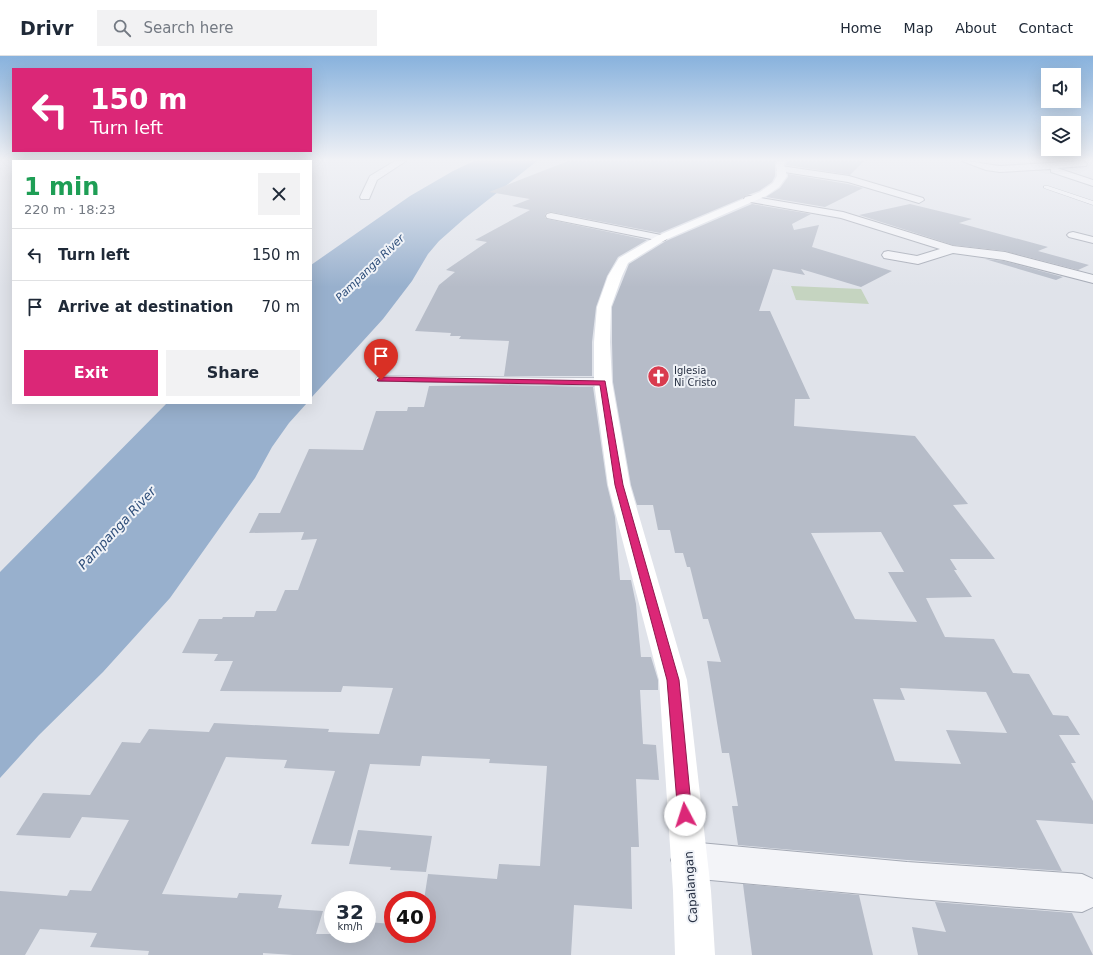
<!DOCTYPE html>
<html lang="en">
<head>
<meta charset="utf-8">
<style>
	body { margin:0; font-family:"DejaVu Sans",sans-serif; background:#f2f2f3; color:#1f2937; height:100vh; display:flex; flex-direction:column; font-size:15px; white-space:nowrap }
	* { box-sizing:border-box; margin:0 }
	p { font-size:13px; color:#747a83 }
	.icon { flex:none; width:22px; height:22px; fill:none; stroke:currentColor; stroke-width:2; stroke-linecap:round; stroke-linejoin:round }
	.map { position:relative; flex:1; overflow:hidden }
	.drawer { position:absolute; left:12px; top:104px; width:300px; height:244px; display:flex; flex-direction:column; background:#fff; border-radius:0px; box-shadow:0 4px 16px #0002 }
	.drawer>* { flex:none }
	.banner { position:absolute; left:12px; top:12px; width:300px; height:84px; border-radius:0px; box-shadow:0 4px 16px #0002; background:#db2777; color:#fff; overflow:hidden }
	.fabs { position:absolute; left:1041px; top:12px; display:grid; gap:8px }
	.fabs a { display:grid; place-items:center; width:40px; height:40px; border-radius:0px; background:#fff; box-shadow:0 4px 16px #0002; font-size:20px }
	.speed { position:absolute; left:324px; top:835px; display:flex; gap:8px; font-size:20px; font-weight:700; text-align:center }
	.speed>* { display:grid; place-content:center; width:52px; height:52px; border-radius:50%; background:#fff; box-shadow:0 4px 16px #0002; line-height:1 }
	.speed small { font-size:10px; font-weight:400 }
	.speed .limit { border:6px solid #d22; background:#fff; color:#111 }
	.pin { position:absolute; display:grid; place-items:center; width:34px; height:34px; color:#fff; margin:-41px -17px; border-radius:50% 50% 50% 0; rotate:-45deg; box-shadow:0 0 4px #0007 }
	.pin .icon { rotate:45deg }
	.me { position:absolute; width:44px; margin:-22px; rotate:355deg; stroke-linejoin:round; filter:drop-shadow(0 0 3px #0008) }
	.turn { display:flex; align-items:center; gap:14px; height:84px; padding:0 12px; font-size:18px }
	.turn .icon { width:52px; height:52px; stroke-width:2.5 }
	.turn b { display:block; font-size:28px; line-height:34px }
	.round { display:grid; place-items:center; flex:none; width:42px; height:42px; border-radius:0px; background:#f2f2f3 }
	.head { display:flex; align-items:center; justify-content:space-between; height:68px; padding:0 12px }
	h1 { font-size:24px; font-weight:700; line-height:30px; color:#1e9e55 }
	.primary-button { display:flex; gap:8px; margin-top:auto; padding:8px 12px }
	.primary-button a { flex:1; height:46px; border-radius:0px; background:#db2777; color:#fff; font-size:16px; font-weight:700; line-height:46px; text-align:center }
	.primary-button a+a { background:#f2f2f3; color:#1f2937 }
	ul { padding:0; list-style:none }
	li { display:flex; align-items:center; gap:12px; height:52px; padding:0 12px; border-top:1px solid #e0e1e3 }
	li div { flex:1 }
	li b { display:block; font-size:15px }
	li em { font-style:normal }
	header { display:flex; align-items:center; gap:24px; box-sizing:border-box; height:56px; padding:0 20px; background:#fff; border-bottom:1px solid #e0e1e3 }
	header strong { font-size:19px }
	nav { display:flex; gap:22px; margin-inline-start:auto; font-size:14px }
	.search { width:280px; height:36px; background:#f2f2f3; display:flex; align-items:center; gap:10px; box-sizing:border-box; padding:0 14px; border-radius:0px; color:#747a83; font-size:15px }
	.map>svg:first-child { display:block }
</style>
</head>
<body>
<header>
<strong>Drivr</strong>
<div class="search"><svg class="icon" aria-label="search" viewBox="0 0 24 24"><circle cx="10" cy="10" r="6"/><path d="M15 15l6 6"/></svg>Search here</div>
<nav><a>Home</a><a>Map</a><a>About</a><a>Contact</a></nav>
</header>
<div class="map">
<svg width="1093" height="899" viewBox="0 0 1093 899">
	<rect width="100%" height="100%" fill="#e0e3ea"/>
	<path fill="#c5d4c0" d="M791,230L861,233L869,248L796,244Z"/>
	<g fill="#98b0cd">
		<path d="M474,105H537L465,162L439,185L428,198L412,225L383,263L311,342V209L410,140L453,115Z"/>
		<path d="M167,347H307L289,367L272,391L255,422L170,542L103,616L39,679L0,722V516Z"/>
	</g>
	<g fill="#b6bcc8" fill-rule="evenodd">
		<path d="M568,105H776L775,108V120L772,126L759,135L745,140L743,142L660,177L551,156L546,157L545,161L547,163L647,184L618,201L607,220L596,251L592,286V320H504L509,285L459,283L461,280H450L451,277L415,275L439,229L455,216L446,214L487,186L475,184L530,154L512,150L530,143L489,136Z"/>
		<path d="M788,105H864L850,119L786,109Z"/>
		<path d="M788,118L848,128L863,132L825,151L766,141L780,132L788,121Z"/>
		<path d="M752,148L811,158L792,168L794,174L819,169L812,191L892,215L861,231L801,213L805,219L773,213L759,255H770L810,343H795L794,370L915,380L968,448L953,449L995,503H950L957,514H954L972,541L926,542L945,581L994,583L1013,617L1029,618L1053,659L1068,660L1080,679H1059L1076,707H1071L1093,745V768L1036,764L1062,815L907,804L738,789L732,750H738L729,697H722L707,605L721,606L708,563H703L690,511H687L683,497H675L670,474H658L653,449H637L631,429L613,326L612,286V251L629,208L666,185ZM881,476L904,516H888L917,566L855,563L811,477ZM900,632L986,636L1007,677L946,674L961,708L895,705L873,643L905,644Z"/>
		<path d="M910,148L972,163L959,167L1048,191L1038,195L1089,209L1078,214L1005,195L953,189L859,159Z"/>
		<path d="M985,203L1004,205L1063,221L1056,224Z"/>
		<path d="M503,329L593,331L607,429L615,461L620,524H631L636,548L641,601H651L658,624V634H640L643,688L656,689L659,724L636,723L639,791H631L632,853L574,849L571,899H293L263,897V899H148L149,895L90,891L97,877L40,873L25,899H0V835L67,840L70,834L91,835L129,764L82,761L70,782L16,779L43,737L90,739L122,686L140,687L149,673L209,676L214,667L329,673L328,676L379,678L393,632L343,630L341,636L220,635L233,605H214L218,598L182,597L199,563H222L223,561H254L256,555H276L285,534H298L317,483L301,484L304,476L249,477L259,457H280L309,393L363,394L376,355H407L408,351H424L429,330ZM422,700L490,703L489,707L547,710L540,810L499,808L497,823L428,818L424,844H427V878H393V868L367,866V878H316L323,855L278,852L282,839L239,837L237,842L162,838L226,701L287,704L284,712L335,715L311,788L349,790L370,708L420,710Z"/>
		<path d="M358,774L432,780L426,816L390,814L391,811L349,808Z"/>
		<path d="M743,828L859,839L873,899H752Z"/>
		<path d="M935,846L1072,857L1093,899H918L912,871L946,876Z"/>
	</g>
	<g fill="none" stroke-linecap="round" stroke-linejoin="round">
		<defs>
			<g id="lane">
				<path d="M1044,130H1048L1093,145V149L1044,132Z"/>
				<path d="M381,320L603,322L607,324L609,326L607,328L603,330L377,325L375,323L377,321Z"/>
			</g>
			<g id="street">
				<path d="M395,105H406L377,124L369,143H361L360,141L370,120Z"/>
				<path d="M962,105C975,105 987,109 1000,110L1083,105L1087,108L1086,110L1057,112L1093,124V130L1051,116V113L1000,116L986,114Z"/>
				<path d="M781,110L849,120L923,142L924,144L919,147L848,126L778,115L777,113L778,111Z"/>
				<path d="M749,140L843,156L953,190L1005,196L1093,219V227L1004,204L953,197L918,208L884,202L882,199L884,196L888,195L917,200L940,193L841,162L745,145L744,143L745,141Z"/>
				<path d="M551,157L661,179L665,180L667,182L665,184L661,185L547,162L546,160L547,158Z"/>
				<path d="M1073,176L1093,181V187L1069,181L1067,179L1069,177Z"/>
				<path d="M689,786L907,806L1082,818L1093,823V851L1082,856L907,842L689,822L676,817L671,804L676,791Z"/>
			</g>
		</defs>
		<use href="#lane" stroke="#a5aab5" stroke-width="1"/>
		<use href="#street" stroke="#a5aab5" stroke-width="2"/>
		<use href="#lane" fill="#f3f4f8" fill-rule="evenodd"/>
		<use href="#street" fill="#f3f4f8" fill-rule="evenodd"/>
		<path fill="#fff" fill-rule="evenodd" d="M778,105H787L784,108L787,120L779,131L766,140L665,184L628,207L622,220L611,251L610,286L612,326L630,429L687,624L711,835L715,899H675L673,835L659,624L608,429L594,326V286L597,251L608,220L619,202L657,180L760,136L773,127L777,120L776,108Z"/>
	</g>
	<linearGradient id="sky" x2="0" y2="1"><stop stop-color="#88b2dd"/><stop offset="0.45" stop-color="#f1f2f6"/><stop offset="1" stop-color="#f1f2f6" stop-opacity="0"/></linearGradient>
	<rect width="1093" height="231" fill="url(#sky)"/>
	<path fill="#db2777" stroke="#8e194d" d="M381,321L605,325L623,429L679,624L692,759L690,763L685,765L680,763L678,759L667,624L615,429L600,329L378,325L377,324Z"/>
	<defs>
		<symbol id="church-disc" viewBox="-11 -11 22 22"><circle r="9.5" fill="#d93b4e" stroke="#eff2f7"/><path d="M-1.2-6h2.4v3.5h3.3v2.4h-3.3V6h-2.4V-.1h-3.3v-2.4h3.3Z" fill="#fff"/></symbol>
	</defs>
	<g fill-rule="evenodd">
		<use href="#church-disc" x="646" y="308" width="25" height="25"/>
	</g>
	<g text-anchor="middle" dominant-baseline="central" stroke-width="4" stroke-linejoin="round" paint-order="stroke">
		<g font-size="10" fill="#273043" stroke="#eff2f7" text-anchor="start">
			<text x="674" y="314">Iglesia<tspan x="674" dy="12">Ni Cristo</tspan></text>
		</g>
		<g font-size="11" font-style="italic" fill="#2e4e7a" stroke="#eff2f7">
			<text transform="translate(370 212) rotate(-44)">Pampanga River</text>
		</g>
		<g font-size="12" fill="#273043" stroke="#eff2f7">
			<text transform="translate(691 831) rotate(-94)">Capalangan</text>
		</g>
		<g font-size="13" font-style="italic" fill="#2e4e7a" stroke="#eff2f7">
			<text transform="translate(117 472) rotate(-47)">Pampanga River</text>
		</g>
	</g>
</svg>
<div class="fabs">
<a><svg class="icon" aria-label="sound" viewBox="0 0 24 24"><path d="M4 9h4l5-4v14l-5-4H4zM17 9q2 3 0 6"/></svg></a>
<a><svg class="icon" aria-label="layers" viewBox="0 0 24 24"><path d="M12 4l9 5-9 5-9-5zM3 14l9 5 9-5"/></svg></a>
</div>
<div class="speed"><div>32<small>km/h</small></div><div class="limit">40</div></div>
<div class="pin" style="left:381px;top:324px;background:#d93025"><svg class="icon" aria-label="arrive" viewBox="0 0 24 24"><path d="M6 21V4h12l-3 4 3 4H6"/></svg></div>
<svg class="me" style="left:685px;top:759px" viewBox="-20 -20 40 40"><circle r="19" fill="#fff"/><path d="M0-13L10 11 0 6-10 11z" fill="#db2777"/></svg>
<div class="banner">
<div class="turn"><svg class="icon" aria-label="left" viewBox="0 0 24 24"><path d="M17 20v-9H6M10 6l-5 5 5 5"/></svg><div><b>150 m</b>Turn left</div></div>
</div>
<section class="drawer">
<div class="head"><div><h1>1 min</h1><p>220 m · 18:23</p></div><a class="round"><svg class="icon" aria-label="close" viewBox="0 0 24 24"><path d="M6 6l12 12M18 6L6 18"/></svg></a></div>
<ul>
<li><svg class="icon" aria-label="left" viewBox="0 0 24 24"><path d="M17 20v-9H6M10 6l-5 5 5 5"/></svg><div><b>Turn left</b></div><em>150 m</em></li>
<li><svg class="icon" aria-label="arrive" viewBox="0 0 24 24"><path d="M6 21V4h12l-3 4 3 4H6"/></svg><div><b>Arrive at destination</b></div><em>70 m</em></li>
</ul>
<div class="primary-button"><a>Exit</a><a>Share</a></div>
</section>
</div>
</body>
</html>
